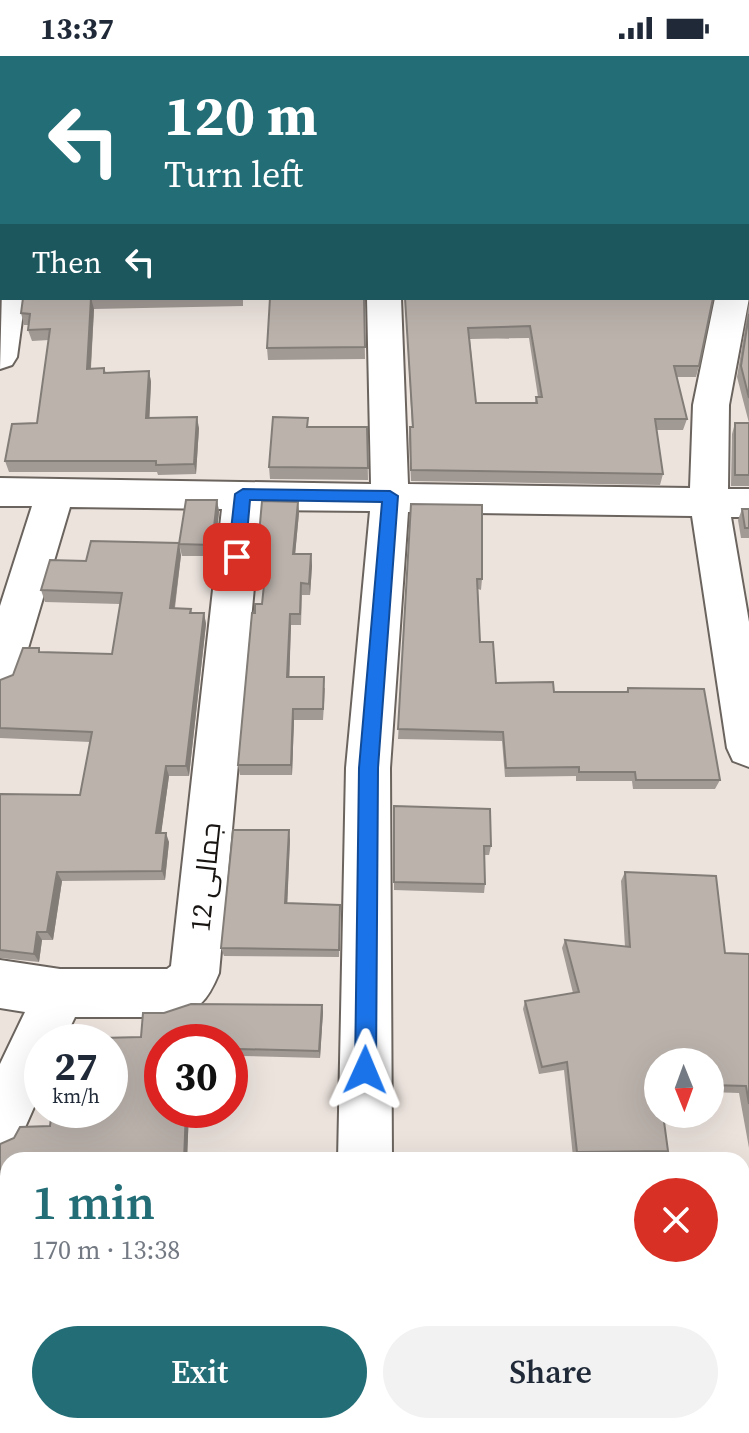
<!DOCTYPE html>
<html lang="en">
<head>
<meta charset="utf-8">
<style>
	body { margin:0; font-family:"Source Serif 4",Cairo,serif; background:#f2f2f3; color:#1f2937; height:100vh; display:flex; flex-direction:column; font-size:30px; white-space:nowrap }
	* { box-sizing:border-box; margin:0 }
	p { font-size:26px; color:#747a83 }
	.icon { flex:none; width:44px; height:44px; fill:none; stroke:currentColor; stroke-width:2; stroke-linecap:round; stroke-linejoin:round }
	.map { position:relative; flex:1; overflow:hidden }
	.sheet { position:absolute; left:0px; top:1096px; width:750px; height:282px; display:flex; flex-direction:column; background:#fff; border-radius:24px 24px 0 0; box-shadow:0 8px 32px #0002 }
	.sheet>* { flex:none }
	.hud { position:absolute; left:0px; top:0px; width:750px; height:244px; box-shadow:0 8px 32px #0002; background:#236d76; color:#fff; overflow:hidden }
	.needle { width:52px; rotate:179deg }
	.fabs { position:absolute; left:644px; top:992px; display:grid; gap:16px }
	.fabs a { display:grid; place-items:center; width:80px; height:80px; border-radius:50%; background:#fff; box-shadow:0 8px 32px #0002; font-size:40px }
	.speed { position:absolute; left:24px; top:968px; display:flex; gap:16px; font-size:40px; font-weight:700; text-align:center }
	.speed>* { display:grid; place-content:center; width:104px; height:104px; border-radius:50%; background:#fff; box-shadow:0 8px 32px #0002; line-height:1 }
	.speed small { font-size:20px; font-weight:400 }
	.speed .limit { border:12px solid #d22; background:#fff; color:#111 }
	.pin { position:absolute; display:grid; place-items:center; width:68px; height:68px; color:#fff; margin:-34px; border-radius:16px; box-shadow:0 4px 12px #0006 }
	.me { position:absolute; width:88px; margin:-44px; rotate:1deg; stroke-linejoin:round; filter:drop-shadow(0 0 6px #0008) }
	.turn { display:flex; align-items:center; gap:28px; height:168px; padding:0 32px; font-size:36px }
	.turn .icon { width:104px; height:104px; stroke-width:2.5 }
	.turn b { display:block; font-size:56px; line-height:68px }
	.then { display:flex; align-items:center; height:76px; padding:0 32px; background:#0003; gap:16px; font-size:30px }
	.round { display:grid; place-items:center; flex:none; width:84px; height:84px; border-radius:42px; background:#f2f2f3 }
	.overview { display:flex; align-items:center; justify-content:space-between; height:136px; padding:0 32px }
	h1 { font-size:48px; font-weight:600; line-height:60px; color:#236d76 }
	.cta { display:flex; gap:16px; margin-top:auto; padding:16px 32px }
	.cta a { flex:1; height:92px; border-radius:48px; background:#236d76; color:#fff; font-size:32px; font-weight:600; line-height:92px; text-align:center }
	.cta a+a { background:#f2f2f3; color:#1f2937 }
	.status { display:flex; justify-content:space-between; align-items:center; height:56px; padding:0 40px; background:#fff; direction:ltr }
	.status svg { height:22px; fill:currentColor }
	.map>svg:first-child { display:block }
</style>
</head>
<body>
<div class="status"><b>13:37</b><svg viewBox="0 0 49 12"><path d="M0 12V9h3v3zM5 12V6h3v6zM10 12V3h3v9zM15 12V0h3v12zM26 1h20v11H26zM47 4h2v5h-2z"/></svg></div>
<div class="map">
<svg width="749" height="1377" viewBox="0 0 749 1377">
	<rect width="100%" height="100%" fill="#ece3dd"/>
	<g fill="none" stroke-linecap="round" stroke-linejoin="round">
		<defs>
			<g id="minor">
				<rect x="0" y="84" width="2" height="18"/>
				<path d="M2,233V242H25L17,301L12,309L0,313Z"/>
				<path d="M748,241L749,242L729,349L728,433H749V461H731L749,566V711L733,705L727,692L692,460L408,456L390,712L392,1104H338L346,712L370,455L261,454L219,917C207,946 199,955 167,961H75L63,986H42V1033L19,1085L0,1093V1008L25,956L0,952V904L60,913H167L171,910L222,453L70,451L21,616L15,628L0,633V550L32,450H0V422L371,428L367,242H401L408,428L690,432L693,349L715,242Z"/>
				<rect x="0" y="1163" width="8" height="56"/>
			</g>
		</defs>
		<use href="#minor" stroke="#6b645e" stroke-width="4"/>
		<use href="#minor" fill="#fff" fill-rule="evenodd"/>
	</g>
	<g fill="#a19994" fill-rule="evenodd">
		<path d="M23,242H243V250L94,253L91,312H104L106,317L149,315L151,326L149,362L199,372L196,418L158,419L157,416H9L5,405L37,367L49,284L32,285L28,274L29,269H24L21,257Z"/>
		<path d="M364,242L365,303L268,304L267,292Z"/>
		<path d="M405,242L699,310L696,321H677L687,363L683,374H656L663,418L660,429L411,425L409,382L410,371H412ZM529,282L538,341H536L535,347H476L470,283Z"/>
		<path d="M749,247V430H731L732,378L735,367H749L737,321Z"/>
		<path d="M308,362V371H367L368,424L270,423L269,411Z"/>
		<path d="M217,444L219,456L214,500H182L179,488Z"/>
		<path d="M298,446L299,457L295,498H311L312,510L310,539H302L301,569H291L289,621L325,632L323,664H294L292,719H240L238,709L255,557L262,548L267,502H260L258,490Z"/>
		<path d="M411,448L482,523L481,534L478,533L480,586L496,627L554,636H626L628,632L720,724L715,733H633L632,725H576V720L505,721L502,685L398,683Z"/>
		<path d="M742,453H749V482H741L738,464Z"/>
		<path d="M181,499L175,552L191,553L192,557H204L206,568L189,720H169L161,777L169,786L165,824L62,825L53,884H42L39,906L0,902V738L80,739L90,686L0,682V624L13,619L41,596L112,598L120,548L45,546L41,534L86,505Z"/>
		<path d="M394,750L491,790L489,799H485V828L484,837L394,834Z"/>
		<path d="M290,783L287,848L340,849L339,901L224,900L221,892Z"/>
		<path d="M625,816L725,897L749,898V1092L739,1037L710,1036V1006H658V1058L668,1095L662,1101H573L564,1014L539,1018L523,953L525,945L573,937L562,892L565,884L625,891L621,825Z"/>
		<path d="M322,949L323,956L320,1002L242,1000L239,1041H230V986L162,1054H189L187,1104H8V1157H0V1088L50,1070L141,981L164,957Z"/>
		<path d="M749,1165V1377H746L742,1351V1170Z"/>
	</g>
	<g fill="#837d78">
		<path d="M91,242L94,253L90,324L87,313Z"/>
		<path d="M149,315L151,326L149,373L146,362Z"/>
		<path d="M197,361L199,372L196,418L194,408Z"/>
		<path d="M217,444L219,456L214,500L212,489Z"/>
		<path d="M298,446L299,457L294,510L293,498Z"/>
		<path d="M179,487L181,499L173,563L170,552Z"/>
		<path d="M311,498L312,510L310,539L309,528Z"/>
		<path d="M204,557L206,568L189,720L186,710Z"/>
		<path d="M290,558L291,569L289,632L287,621Z"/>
		<path d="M293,653L294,664L292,719L291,709Z"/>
		<path d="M166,710L169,720L160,786L156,777Z"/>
		<path d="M289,774L290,783L287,855L285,847Z"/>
		<path d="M166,777L169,786L165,824L162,815Z"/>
		<path d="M57,816L62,825L53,884L47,876Z"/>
		<path d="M37,876L42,884L39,906L34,898Z"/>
		<path d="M322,949L323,956L320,1002L319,995Z"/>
		<path d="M240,993L242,1000L239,1041L237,1035Z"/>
		<path d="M186,1054H189L187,1104H184Z"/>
		<path d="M20,1370H27L26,1377H19Z"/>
	</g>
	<g fill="#bbb2ac" stroke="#837d78" stroke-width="2" fill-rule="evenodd">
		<path d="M94,0H749V228H748V2H94Z"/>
		<path d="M0,106H2V228L0,220Z"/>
		<path d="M23,242H91L87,313L104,312V317L149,315L146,362L197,361L194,408L156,409V405H5L12,368L37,367L50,273L28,274L30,258L21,257Z"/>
		<path d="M270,242H364L365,291L267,292Z"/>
		<path d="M405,242H713L699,310H674L687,363H655L663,418L411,414L410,371H413ZM530,270L542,341H536L537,347H476L468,272Z"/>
		<path d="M749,258V342L741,310Z"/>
		<path d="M273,361L308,362L307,371H367L368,412L269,411Z"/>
		<rect x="735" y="367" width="14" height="52"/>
		<path d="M186,444H217L212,489L179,488Z"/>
		<path d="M262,445L298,446L293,498H311L309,528L301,527L300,558H290L287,621H324L323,653H293L291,709H238L252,557H255V548H262L268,490H258Z"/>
		<path d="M411,448L482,449V523H477L480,586H493L496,627L553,626L554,636H628V632L704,633L720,724H636L635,716H579V711L506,712L503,676L398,673Z"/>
		<path d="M742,453H749V472H745Z"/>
		<path d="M91,485L179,487L170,552L191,553L190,557H204L186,710H166L156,777H166L162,815L57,816L47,876H37L34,898L0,894V738L80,739L92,676L0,672V624L13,619L23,592H39V596L112,598L122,537L41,534L50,504L86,505Z"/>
		<path d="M394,750L490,753L491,790H484L485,828L394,826Z"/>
		<path d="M233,774H289L285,847L340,849L339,894L221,892Z"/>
		<path d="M625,816L716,820L725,897L749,898V1048L746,1030L710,1029V1006H658V1058H663L668,1095L577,1096L567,1006L542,1011L525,945L579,936L565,884L630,891Z"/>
		<path d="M191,948L322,949L319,995L240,993L237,1035H230V986H162V1054H186L184,1104H8V1153H0V1088L14,1082L20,1071L50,1070L52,1054H110V986H61V983L141,981L143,957H164Z"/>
		<path d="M334,1098V1104H251V1099Z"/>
		<path d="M742,1170H749V1341L747,1328H742Z"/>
		<path d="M0,1244L8,1245V1370H20L19,1377H0Z"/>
		<path d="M83,1370H173V1371H181L180,1377H83Z"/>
		<path d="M453,1370H552V1377H566H453Z"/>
	</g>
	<path fill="#1a73e8" stroke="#114b97" stroke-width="2" d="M243,433L390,435L398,440L378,712L376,1014L373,1021L365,1024L358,1021L355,1014L359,712L382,446L250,444L245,501L237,508L228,501L235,438Z"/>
	<g text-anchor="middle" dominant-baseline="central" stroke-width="6" stroke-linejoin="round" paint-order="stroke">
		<g font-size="28" fill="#181513" stroke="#fff">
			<text transform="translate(205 821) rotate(-84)">جمالی 12</text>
		</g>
	</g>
</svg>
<div class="fabs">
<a><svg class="needle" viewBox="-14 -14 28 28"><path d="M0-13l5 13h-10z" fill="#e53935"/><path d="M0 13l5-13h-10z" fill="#747a83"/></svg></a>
</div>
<div class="speed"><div>27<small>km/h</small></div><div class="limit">30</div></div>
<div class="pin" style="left:237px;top:501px;background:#d93025"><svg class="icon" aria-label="arrive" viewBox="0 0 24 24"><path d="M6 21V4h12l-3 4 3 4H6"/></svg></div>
<svg class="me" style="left:365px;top:1014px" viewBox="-20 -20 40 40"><path d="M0-17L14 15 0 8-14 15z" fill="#1a73e8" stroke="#fff" stroke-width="4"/></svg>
<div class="hud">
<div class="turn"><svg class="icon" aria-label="left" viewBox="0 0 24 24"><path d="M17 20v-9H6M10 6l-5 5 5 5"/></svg><div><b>120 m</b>Turn left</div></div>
<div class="then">Then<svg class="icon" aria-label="left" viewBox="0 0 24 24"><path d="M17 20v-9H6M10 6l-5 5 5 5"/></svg></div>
</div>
<section class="sheet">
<div class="overview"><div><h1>1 min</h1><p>170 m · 13:38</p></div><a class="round" style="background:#d93025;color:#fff"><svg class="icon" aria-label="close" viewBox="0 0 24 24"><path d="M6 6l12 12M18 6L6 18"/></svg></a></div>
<div class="cta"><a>Exit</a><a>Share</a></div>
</section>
</div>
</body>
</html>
